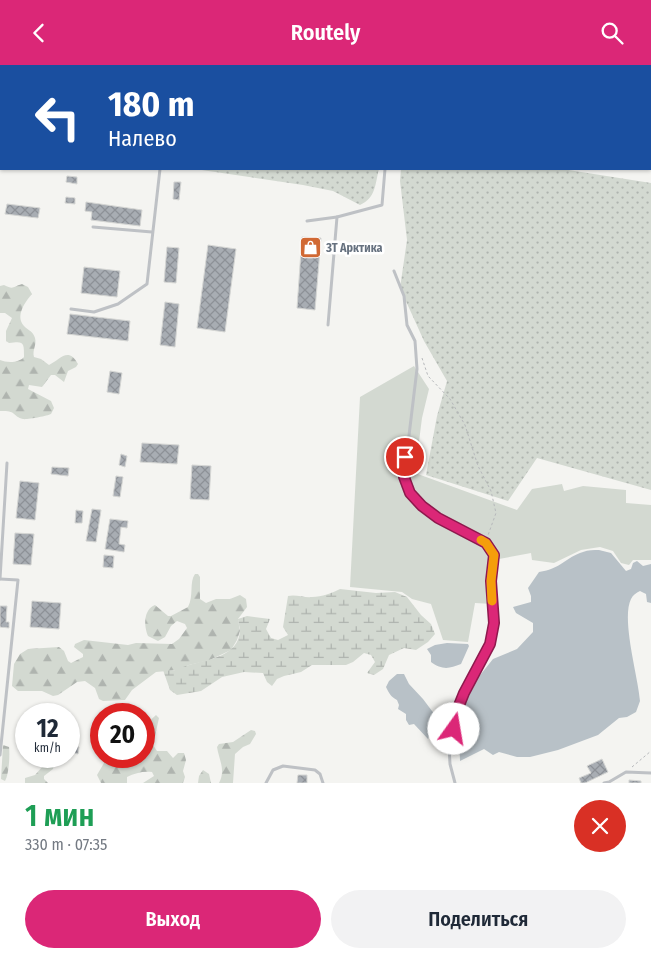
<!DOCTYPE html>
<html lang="ru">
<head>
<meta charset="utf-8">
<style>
	body { margin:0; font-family:"Fira Sans Condensed",sans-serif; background:#f2f2f3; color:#1f2937; height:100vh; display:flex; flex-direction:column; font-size:19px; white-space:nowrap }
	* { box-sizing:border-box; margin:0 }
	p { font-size:16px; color:#747a83 }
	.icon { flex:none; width:28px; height:28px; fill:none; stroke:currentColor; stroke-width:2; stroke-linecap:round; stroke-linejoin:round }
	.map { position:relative; height:718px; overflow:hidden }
	.details { display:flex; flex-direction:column; background:#fff; flex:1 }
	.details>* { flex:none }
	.hud { position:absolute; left:0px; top:0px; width:651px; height:105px; box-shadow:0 1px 4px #0004; background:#1a4fa0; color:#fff; overflow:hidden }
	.speed { position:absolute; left:15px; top:638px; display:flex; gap:10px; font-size:25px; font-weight:700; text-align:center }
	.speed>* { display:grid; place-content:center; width:65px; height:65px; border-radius:50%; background:#fff; box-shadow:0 1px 4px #0004; line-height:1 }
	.speed small { font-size:12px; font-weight:400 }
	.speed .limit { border:8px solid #d22; background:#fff; color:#111 }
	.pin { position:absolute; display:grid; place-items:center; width:42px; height:42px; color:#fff; margin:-21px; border:2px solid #fff; border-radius:50%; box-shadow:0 1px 5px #0007 }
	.me { position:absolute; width:55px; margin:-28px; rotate:13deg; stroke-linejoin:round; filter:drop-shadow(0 0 4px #0008) }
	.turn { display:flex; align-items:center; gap:18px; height:105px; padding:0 25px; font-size:22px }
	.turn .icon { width:65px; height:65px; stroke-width:2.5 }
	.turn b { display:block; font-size:35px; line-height:42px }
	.round { display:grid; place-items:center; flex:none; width:52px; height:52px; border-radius:26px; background:#f2f2f3 }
	.head { display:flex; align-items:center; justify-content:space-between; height:85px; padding:0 25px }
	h1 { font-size:30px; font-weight:600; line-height:38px; color:#1e9e55 }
	.action { display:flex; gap:10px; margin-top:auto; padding:10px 25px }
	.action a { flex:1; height:58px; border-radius:30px; background:#db2777; color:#fff; font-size:20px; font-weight:600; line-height:58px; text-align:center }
	.action a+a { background:#f2f2f3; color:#1f2937 }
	header { display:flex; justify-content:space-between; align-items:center; height:65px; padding:0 25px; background:#db2777; color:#fff; font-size:22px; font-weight:600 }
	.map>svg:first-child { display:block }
</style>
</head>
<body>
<header><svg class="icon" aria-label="back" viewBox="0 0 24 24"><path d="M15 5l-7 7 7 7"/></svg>Routely<svg class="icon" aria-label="search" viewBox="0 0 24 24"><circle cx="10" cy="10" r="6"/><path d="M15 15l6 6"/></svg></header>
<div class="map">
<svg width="651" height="718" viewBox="0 0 651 718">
	<defs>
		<pattern id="grass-dots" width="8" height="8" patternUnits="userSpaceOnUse" patternTransform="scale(1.25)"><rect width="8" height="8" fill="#d3d9d1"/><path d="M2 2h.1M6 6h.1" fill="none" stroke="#afb4af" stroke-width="1.8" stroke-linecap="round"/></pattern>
		<pattern id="forest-firs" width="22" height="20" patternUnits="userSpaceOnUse" patternTransform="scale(1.25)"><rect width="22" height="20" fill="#d3d9d1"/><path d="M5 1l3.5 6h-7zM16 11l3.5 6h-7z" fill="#afb4af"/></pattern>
		<pattern id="wetland-marsh" width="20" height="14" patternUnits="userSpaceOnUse" patternTransform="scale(1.25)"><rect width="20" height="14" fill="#d3d9d1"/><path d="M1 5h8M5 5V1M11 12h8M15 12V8" fill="none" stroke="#afb4af"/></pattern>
		<pattern id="building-cross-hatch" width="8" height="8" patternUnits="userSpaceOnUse" patternTransform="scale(1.25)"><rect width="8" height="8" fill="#a8adb3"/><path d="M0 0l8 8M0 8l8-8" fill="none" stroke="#8d9197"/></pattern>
	</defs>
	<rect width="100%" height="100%" fill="#f4f4f1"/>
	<g fill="url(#grass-dots)">
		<path d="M0,0H165L1,1V77Z"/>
		<path d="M446,0H651V58L650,1Z"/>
		<path d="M195,104H379C375,119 376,133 360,140L333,126L303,120Z"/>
		<path d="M401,104H562L651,118V425L537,393L508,436L426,410L437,351L447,316L424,276L400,223L407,175L400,116Z"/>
	</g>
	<g fill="url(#forest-firs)">
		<path d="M22,219L28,222L32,229C25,237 15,251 24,261C29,266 33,266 35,273C37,280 32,285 34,292L41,294L49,300C60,295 68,281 78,299L76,302L68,306L64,317L55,310H51L42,322L29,320L28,324L51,336L54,343L51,349C47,351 26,355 23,354C12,351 17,345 0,346V295C7,298 19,298 24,292C24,277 24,276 9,278L6,276V266L12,253L5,248H0V221L4,220C14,225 12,222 22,219Z"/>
		<path d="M195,509H198L200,512V534L206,538L216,534H230L240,530L246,534L247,542L238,554L240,566L237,575L231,585L210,595L189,600L178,605L156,607L132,625L125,635L103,636L99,634L95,623L85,616L77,617L58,630L53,631L42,626H18L12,621L14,599L20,589L28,584L59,582L64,586L68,596L71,598L83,592V589L74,582L75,579L84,575L128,580L136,578L172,579L179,574L187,563L185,559L177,556L171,561L165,572L158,576L148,571C144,561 143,545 155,540L168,551H171L188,542C194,531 189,517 195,509Z"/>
		<path d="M156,650L159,653L153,680L157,686H167L173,693L178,688H184L186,695L183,706L185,712L183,718H143L154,711L152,707C143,706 135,708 127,712V718H101L97,710L104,698V691H144V661Z"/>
		<path d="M101,662V687L94,677L95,673Z"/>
		<path d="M251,665L255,666L256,669L250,679L243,682L235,689L233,718H219C226,705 219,695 217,682L219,679L233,677Z"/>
		<path d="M3,680L9,682C10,690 9,709 5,716L1,714Z"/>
		<path d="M51,698L54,700L53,704L44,711V714L48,718H25V713L35,710L42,702Z"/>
		<path d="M203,705L209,709L211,718H198L199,711Z"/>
	</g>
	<path fill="url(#wetland-marsh)" d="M340,524L376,528L395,527L407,532L421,550L431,559L435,569L428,577L416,585L404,583L389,590L383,604L374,610L367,608L375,597L371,590L364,588L353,597L346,600H312L301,607L284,611L277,614L272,621L267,617L263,608L244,607L222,612L201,626L177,630L170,625L163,605C179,607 177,603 189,600C208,594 239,592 240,565C240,562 238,558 238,554L247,551L270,554L266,564L271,573L278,575L288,570L283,562L288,531C296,529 304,533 312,532C322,532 332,528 340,524Z"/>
	<path fill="#d3d9d1" d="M414,301L429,324L422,353L415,408L517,445L532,424L562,419L564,426L583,421L626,425V438L651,440V495H633L629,500L621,498L613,486L600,482L581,485L554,498L532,495L531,488L499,494L492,539L475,538L468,577L443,575L431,539L412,534L402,527L350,522L360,332Z"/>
	<g fill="#b8c1c7">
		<path d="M599,485L611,488L626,506L631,504L633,498L637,496L643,501L651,499V538L647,537L646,529L640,526C636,528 633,530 631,534C621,554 638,611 640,636L636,647L627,652L619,653L598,670L558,685L530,692H517L499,687L493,690L484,684L460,696L459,671L463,659L464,637L469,624L493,594L517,584L533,567V558L516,548L513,542L531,537V531L528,523L539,507C561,504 566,492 583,487C588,485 594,485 599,485Z"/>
		<path d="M447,578L468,579L469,581L461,599C449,604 442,605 431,597V590L427,584L435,580Z"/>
		<path d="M397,609H404L409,619L423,634L438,654L428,674L414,659L409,660L406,655V649L398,644L399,640L397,635C391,632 389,628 386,622L389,616Z"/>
	</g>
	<g fill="url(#building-cross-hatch)" stroke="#d5d6d4">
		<path d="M67,111L77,112V119L66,117Z"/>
		<path d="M174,117H181L179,135L173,134Z"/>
		<path d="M66,132L75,133V139L65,138Z"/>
		<path d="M86,137L142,145L140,161L91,155L92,147L85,146Z"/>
		<path d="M7,139L40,143L38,153L5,149Z"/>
		<path d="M302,172L321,173L315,245L297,243Z"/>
		<path d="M208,180L236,184L225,267L197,263Z"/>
		<path d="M167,182L179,183L176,218L164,217Z"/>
		<path d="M84,202L120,206L117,232L81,228Z"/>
		<path d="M165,237L179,239L175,282L160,280Z"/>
		<path d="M70,249L130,256L128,276L67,269Z"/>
		<path d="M110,306L122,308L119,329L107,327Z"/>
		<path d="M142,378L179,380L177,399L140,397Z"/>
		<path d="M121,389L127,391L125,402L119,400Z"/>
		<path d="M192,400L211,401L209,435L190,434Z"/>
		<path d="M52,402L69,403L68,411L51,409Z"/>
		<path d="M116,411L123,412L120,432L113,431Z"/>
		<path d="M20,416L39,418L35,455L16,453Z"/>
		<path d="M92,444L101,445L96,477L86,476Z"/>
		<path d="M76,445L83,446L82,458H75Z"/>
		<path d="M110,454L128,456L127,463L121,462L119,479L125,480L124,487L105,484Z"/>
		<path d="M15,468L34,469L31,500L13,499Z"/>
		<path d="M104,490L114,491L113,503L103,502Z"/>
		<path d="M32,536L61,538L59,564L30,562Z"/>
		<path d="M0,541H7L6,557H9V563L0,562Z"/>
		<path d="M69,680L79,682L78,689L69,687Z"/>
		<path d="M602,694L608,707L585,718H581L579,713L591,708L587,701Z"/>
		<path d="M298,710H307V718H297Z"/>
		<path d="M629,715L641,716V718H629Z"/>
	</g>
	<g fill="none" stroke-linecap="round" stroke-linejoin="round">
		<defs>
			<g id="highway">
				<path d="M289,0L294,1"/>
				<path d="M348,0L353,1"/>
				<path d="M650,75H651"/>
				<path d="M650,89H651"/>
			</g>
		</defs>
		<use href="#highway" stroke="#b1b4b7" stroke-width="14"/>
		<g stroke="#b6b8bb" stroke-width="1" stroke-dasharray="2.5 2.5" stroke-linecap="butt">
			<path d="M422,293L428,311L450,334L465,360L478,401L491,426L496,448L487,473"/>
			<path d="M632,702L651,686"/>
		</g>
		<g stroke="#bec1c5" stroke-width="3">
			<path d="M307,156L337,152"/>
			<path d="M93,162L152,167"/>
			<path d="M394,206L404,231L407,260L415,276L417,304L404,412L410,428L422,441L438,453L486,478L493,490L491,516L494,558L490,579L464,628L456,648L453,664L449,680L450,699L455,718"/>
			<path d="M71,244L94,247L118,239L147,219L160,104"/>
			<path d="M328,260L337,152L382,140L385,104"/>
			<path d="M0,514L18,515L0,690"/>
			<path d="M0,514L7,398"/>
			<path d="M266,718L273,705L283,701L315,705L320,709L323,718"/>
			<path d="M604,718L609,717L626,707L651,708"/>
		</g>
		<use href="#highway" stroke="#fff" stroke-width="11"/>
	</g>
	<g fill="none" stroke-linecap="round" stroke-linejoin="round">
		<defs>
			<path id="route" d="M405,392L404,412L410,428L422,441L438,453L486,478L494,490L491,516L494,558L490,579L464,628L456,648L454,664"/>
		</defs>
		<use href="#route" stroke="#8e194d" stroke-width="12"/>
		<use href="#route" stroke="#db2777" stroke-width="9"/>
		<path stroke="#f59e0b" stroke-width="9" d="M481,475L486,478L494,490L491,516L492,536"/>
	</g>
	<defs>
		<symbol id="shop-square" viewBox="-11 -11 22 22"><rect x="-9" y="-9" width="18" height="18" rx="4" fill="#d16934" stroke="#fff"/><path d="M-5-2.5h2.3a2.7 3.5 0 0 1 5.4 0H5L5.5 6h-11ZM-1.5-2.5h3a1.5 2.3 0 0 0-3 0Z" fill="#fff"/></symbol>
	</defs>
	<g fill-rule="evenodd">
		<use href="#shop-square" x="298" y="170" width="25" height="25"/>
	</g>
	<g text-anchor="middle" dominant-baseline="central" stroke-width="5" stroke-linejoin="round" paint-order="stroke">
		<g font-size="12" font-weight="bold" fill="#66717f" stroke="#fff" text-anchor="start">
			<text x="326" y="183">ЗТ Арктика</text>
		</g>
	</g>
</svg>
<div class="speed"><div>12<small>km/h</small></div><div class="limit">20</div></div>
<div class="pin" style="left:405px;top:392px;background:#d93025"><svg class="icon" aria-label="arrive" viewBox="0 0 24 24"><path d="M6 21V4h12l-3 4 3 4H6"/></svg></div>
<svg class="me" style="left:454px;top:664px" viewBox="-20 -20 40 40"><circle r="19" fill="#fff"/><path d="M0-13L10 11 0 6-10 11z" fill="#db2777"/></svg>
<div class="hud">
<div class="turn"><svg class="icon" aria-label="left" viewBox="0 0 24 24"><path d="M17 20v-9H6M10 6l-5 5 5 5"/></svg><div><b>180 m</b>Налево</div></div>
</div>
</div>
<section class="details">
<div class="head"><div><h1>1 мин</h1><p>330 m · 07:35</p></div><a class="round" style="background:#d93025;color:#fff"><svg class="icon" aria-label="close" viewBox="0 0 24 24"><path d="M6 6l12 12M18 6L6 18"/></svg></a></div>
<div class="action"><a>Выход</a><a>Поделиться</a></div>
</section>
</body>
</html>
